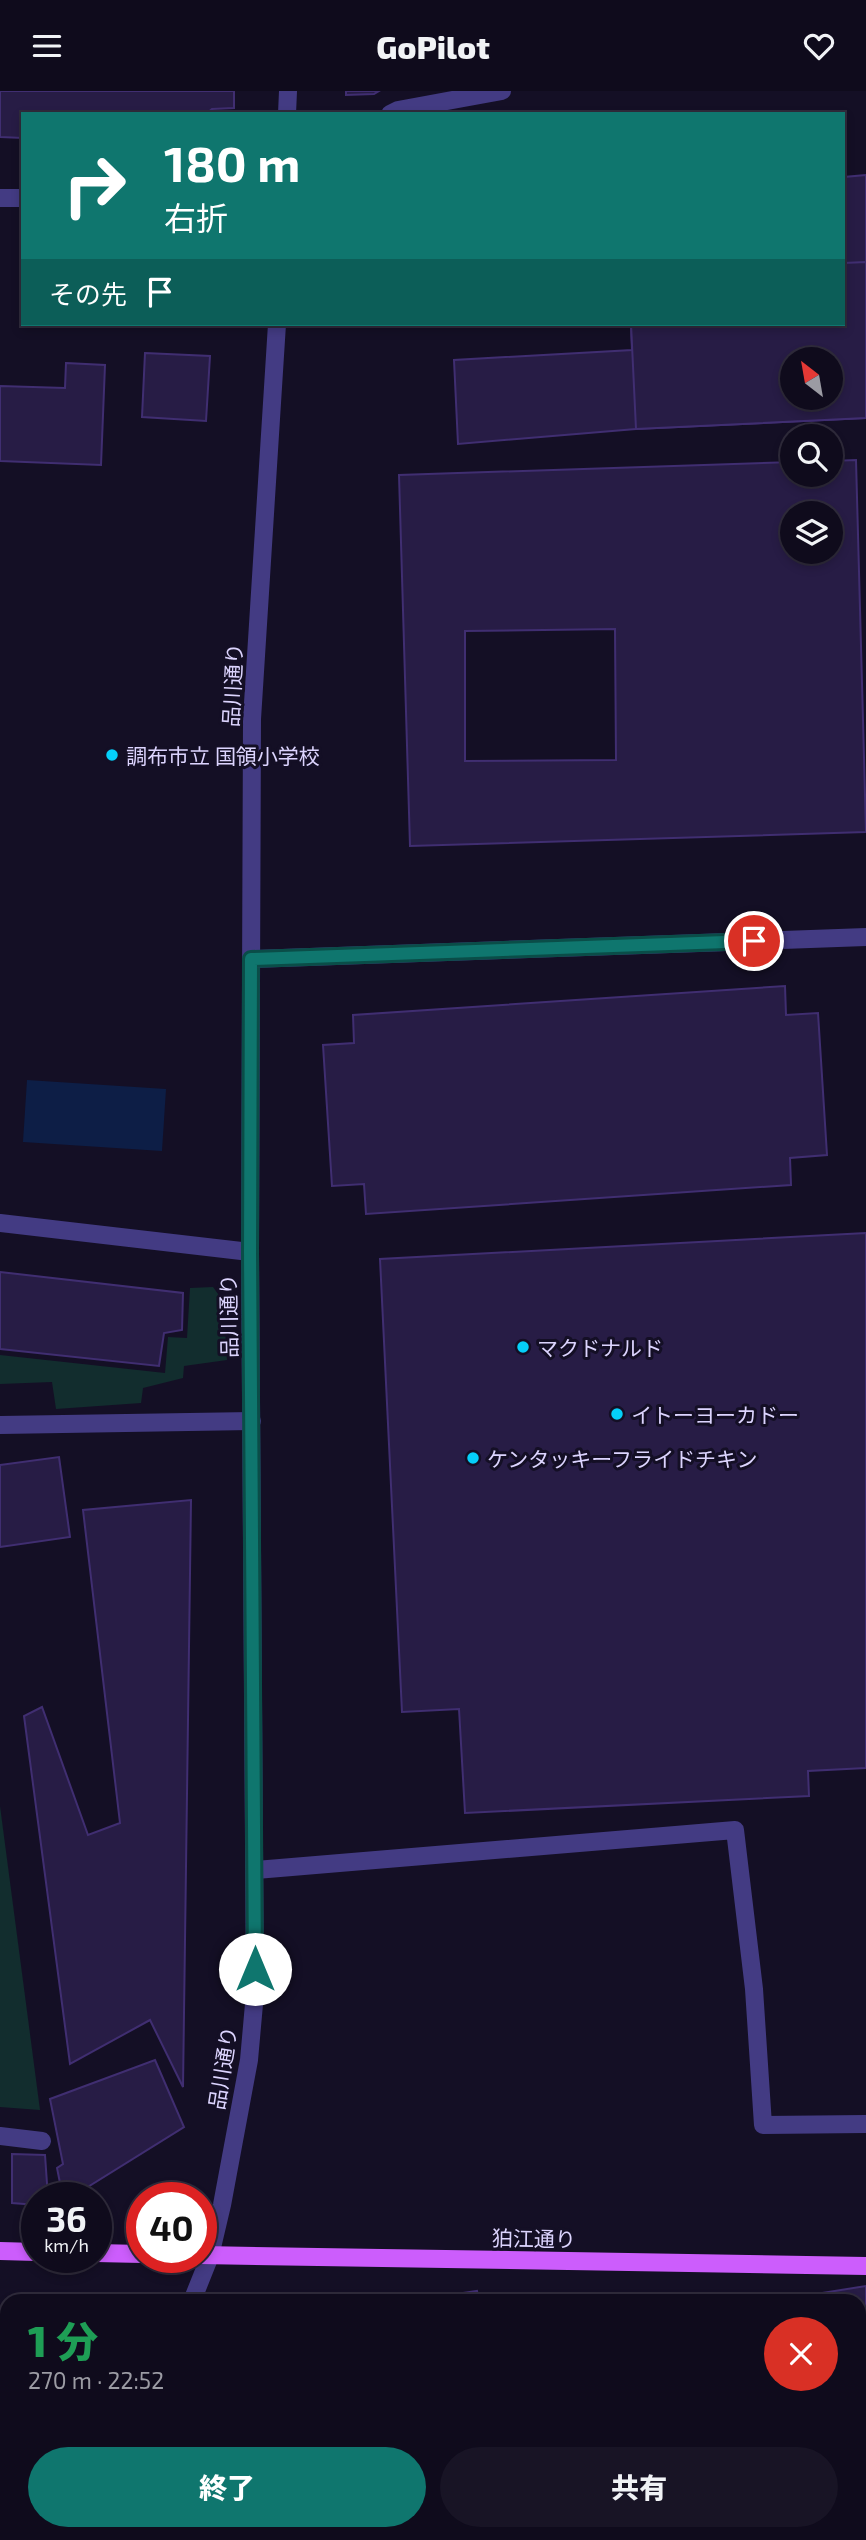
<!DOCTYPE html>
<html lang="ja">
<head>
<meta charset="utf-8">
<style>
	body { margin:0; font-family:"Exo 2","Noto Sans JP",sans-serif; background:#181425; color:#f1f3f6; height:100vh; display:flex; flex-direction:column; font-size:26px; white-space:nowrap }
	* { box-sizing:border-box; margin:0 }
	p { font-size:23px; color:#9b9ba3 }
	.icon { flex:none; width:38px; height:38px; fill:none; stroke:currentColor; stroke-width:2; stroke-linecap:round; stroke-linejoin:round }
	.map { position:relative; flex:1; overflow:hidden }
	.sheet { position:absolute; left:0px; top:2203px; width:866px; height:247px; display:flex; flex-direction:column; background:#0f0b1c; border-radius:21px 21px 0 0; box-shadow:0 4px 10px #0003,0 0 0 2px #2f2b3b }
	.sheet>* { flex:none }
	.guide { position:absolute; left:21px; top:21px; width:824px; height:214px; border-radius:0px; box-shadow:0 4px 10px #0003,0 0 0 2px #2f2b3b; background:#0f766e; color:#fff; overflow:hidden }
	.needle { width:46px; rotate:329deg }
	.controls { position:absolute; left:780px; top:256px; display:grid; gap:14px }
	.controls a { display:grid; place-items:center; width:63px; height:63px; border-radius:50%; background:#0f0b1c; box-shadow:0 4px 10px #0003,0 0 0 2px #2f2b3b; font-size:35px }
	.speed { position:absolute; left:21px; top:2091px; display:flex; gap:14px; font-size:35px; font-weight:700; text-align:center }
	.speed>* { display:grid; place-content:center; width:91px; height:91px; border-radius:50%; background:#0f0b1c; box-shadow:0 4px 10px #0003,0 0 0 2px #2f2b3b; line-height:1 }
	.speed small { font-size:18px; font-weight:400 }
	.speed .limit { border:10px solid #d22; background:#fff; color:#111 }
	.pin { position:absolute; display:grid; place-items:center; width:60px; height:60px; color:#fff; margin:-30px; border:4px solid #fff; border-radius:50%; box-shadow:0 2px 7px #0007 }
	.me { position:absolute; width:77px; margin:-38px; rotate:0deg; stroke-linejoin:round; filter:drop-shadow(0 0 5px #0008) }
	.turn { display:flex; align-items:center; gap:24px; height:147px; padding:0 28px; font-size:32px }
	.turn .icon { width:91px; height:91px; stroke-width:2.5 }
	.turn b { display:block; font-size:49px; line-height:60px }
	.then { display:flex; align-items:center; height:66px; padding:0 28px; background:#0003; gap:14px; font-size:26px }
	.round { display:grid; place-items:center; flex:none; width:74px; height:74px; border-radius:37px; background:#181425 }
	.overview { display:flex; align-items:center; justify-content:space-between; height:119px; padding:0 28px }
	h1 { font-size:42px; font-weight:800; line-height:52px; color:#1e9e55 }
	.cta { display:flex; gap:14px; margin-top:auto; padding:14px 28px }
	.cta a { flex:1; height:80px; border-radius:42px; background:#0f766e; color:#fff; font-size:28px; font-weight:800; line-height:80px; text-align:center }
	.cta a+a { background:#181425; color:#f1f3f6 }
	header { display:flex; justify-content:space-between; align-items:center; height:91px; padding:0 28px; background:#0f0b1c; font-size:32px; font-weight:800 }
	.map>svg:first-child { display:block }
</style>
</head>
<body>
<header><svg class="icon" aria-label="menu" viewBox="0 0 24 24"><path d="M4 6h16M4 12h16M4 18h16"/></svg>GoPilot<svg class="icon" aria-label="heart" viewBox="0 0 24 24"><path d="M12 20l-8-8c-3-5 5-10 8-4 3-6 11-1 8 4z"/></svg></header>
<div class="map">
<svg width="866" height="2449" viewBox="0 0 866 2449">
	<rect width="100%" height="100%" fill="#140f25"/>
	<g fill="#122d2e">
		<path d="M213,1196L223,1210L227,1269L184,1275L183,1287L143,1297L141,1312L56,1318L52,1291L0,1293V1264L165,1282L168,1246L187,1247L190,1197Z"/>
		<path d="M0,1715L40,2019L0,2016Z"/>
	</g>
	<path fill="#0d1e46" d="M27,989L166,998L162,1060L23,1051Z"/>
	<g fill="#271c45" stroke="#402e71" stroke-width="2" fill-rule="evenodd">
		<path d="M0,0H234V17L212,18L206,23H23V47L0,46Z"/>
		<path d="M346,0H379L374,3L346,4Z"/>
		<path d="M866,84V327L636,338L458,353L454,269L632,259L631,233H844V86ZM793,268H831V306H793Z"/>
		<path d="M866,171V327L636,338L631,233H844V172ZM793,268H831V306H793Z"/>
		<path d="M145,262L210,265L206,330L142,326Z"/>
		<path d="M66,272L105,274L101,374L0,370V295L65,297Z"/>
		<path d="M856,369L866,741L410,755L399,384L793,371V383H831V370ZM793,422H831V460H793ZM615,538L616,669L465,670V540Z"/>
		<path d="M785,895L786,924L818,922L827,1064L790,1067L791,1094L366,1123L364,1093L332,1095L323,954L354,952L353,924Z"/>
		<path d="M866,1142V1677L808,1680L809,1705L465,1722L459,1618L402,1621L380,1168Z"/>
		<path d="M0,1181L183,1202L182,1239L164,1242L159,1275L0,1258Z"/>
		<path d="M59,1366L70,1446L0,1456V1374Z"/>
		<path d="M191,1409L183,1996L150,1929L70,1973L24,1625L42,1616L88,1744L120,1732L83,1419Z"/>
		<path d="M155,1969L184,2036L70,2107H63L57,2077L63,2073L50,2008Z"/>
		<path d="M12,2063L45,2064L48,2107H37V2114L12,2112Z"/>
		<path d="M866,2195V2296L859,2297V2210H772Z"/>
		<path d="M477,2200L479,2210H410Z"/>
		<path d="M5,2224H7V2359H3Z"/>
		<path d="M167,2443H198L196,2447L177,2448Z"/>
		<path d="M234,2443H268L269,2449H236Z"/>
		<path d="M413,2443H466L468,2449H415Z"/>
		<path d="M715,2443H737L738,2449H697Z"/>
		<path d="M749,2443H849L851,2449H751Z"/>
		<path d="M213,2444L214,2449H190L196,2447Z"/>
	</g>
	<g fill="none" stroke-linecap="round" stroke-linejoin="round">
		<g stroke="#433b83" stroke-width="18">
			<path d="M287,23L288,0"/>
			<path d="M390,23L398,19L502,0"/>
			<path d="M0,107H23"/>
			<path d="M251,868L866,846"/>
			<path d="M0,1132L250,1161"/>
			<path d="M0,1334L252,1330"/>
			<path d="M256,1779L735,1739L754,1898L763,2034L866,2033"/>
			<path d="M0,2045L42,2050"/>
			<path d="M192,2210L210,2165L222,2114L249,1969L255,1902L250,1161L252,628L277,233"/>
			<path d="M490,2443L491,2449"/>
			<path d="M89,2449L92,2443"/>
		</g>
		<g stroke="#cc5dfc" stroke-width="18">
			<path d="M0,2160L37,2161"/>
			<path d="M96,2162L142,2163"/>
			<path d="M201,2164L866,2175"/>
		</g>
	</g>
	<g fill="none" stroke-linecap="round" stroke-linejoin="round">
		<defs>
			<path id="route" d="M255,1878L250,1161L251,868L754,850"/>
		</defs>
		<use href="#route" stroke="#0a4d48" stroke-width="18"/>
		<use href="#route" stroke="#0f766e" stroke-width="12"/>
	</g>
	<g fill="#05cff9" stroke="#140f25" stroke-width="2.5">
		<circle cx="112" cy="664" r="7"/>
		<circle cx="523" cy="1256" r="7"/>
		<circle cx="617" cy="1323" r="7"/>
		<circle cx="473" cy="1367" r="7"/>
	</g>
	<g text-anchor="middle" dominant-baseline="central" stroke-width="6" stroke-linejoin="round" paint-order="stroke">
		<g font-size="21" fill="#dcd4fe" stroke="#140f25">
			<text transform="translate(232 594) rotate(-87)">品川通り</text>
			<text transform="translate(228 1225) rotate(-91)">品川通り</text>
			<text transform="translate(222 1977) rotate(-81)">品川通り</text>
			<text transform="translate(534 2147) rotate(1)">狛江通り</text>
		</g>
		<g font-size="21" fill="#dcd4fe" stroke="#140f25" text-anchor="start">
			<text x="126" y="664">調布市立 国領小学校</text>
			<text x="537" y="1256">マクドナルド</text>
			<text x="631" y="1323">イトーヨーカドー</text>
			<text x="487" y="1367">ケンタッキーフライドチキン</text>
		</g>
	</g>
</svg>
<div class="controls">
<a><svg class="needle" viewBox="-14 -14 28 28"><path d="M0-13l5 13h-10z" fill="#e53935"/><path d="M0 13l5-13h-10z" fill="#9b9ba3"/></svg></a>
<a><svg class="icon" aria-label="search" viewBox="0 0 24 24"><circle cx="10" cy="10" r="6"/><path d="M15 15l6 6"/></svg></a>
<a><svg class="icon" aria-label="layers" viewBox="0 0 24 24"><path d="M12 4l9 5-9 5-9-5zM3 14l9 5 9-5"/></svg></a>
</div>
<div class="speed"><div>36<small>km/h</small></div><div class="limit">40</div></div>
<div class="pin" style="left:754px;top:850px;background:#d93025"><svg class="icon" aria-label="arrive" viewBox="0 0 24 24"><path d="M6 21V4h12l-3 4 3 4H6"/></svg></div>
<svg class="me" style="left:255px;top:1878px" viewBox="-20 -20 40 40"><circle r="19" fill="#fff"/><path d="M0-13L10 11 0 6-10 11z" fill="#0f766e"/></svg>
<div class="guide">
<div class="turn"><svg class="icon" aria-label="right" viewBox="0 0 24 24"><path d="M7 20v-9h11M14 6l5 5-5 5"/></svg><div><b>180 m</b>右折</div></div>
<div class="then">その先<svg class="icon" aria-label="arrive" viewBox="0 0 24 24"><path d="M6 21V4h12l-3 4 3 4H6"/></svg></div>
</div>
<section class="sheet">
<div class="overview"><div><h1>1 分</h1><p>270 m · 22:52</p></div><a class="round" style="background:#d93025;color:#fff"><svg class="icon" aria-label="close" viewBox="0 0 24 24"><path d="M6 6l12 12M18 6L6 18"/></svg></a></div>
<div class="cta"><a>終了</a><a>共有</a></div>
</section>
</div>
</body>
</html>
